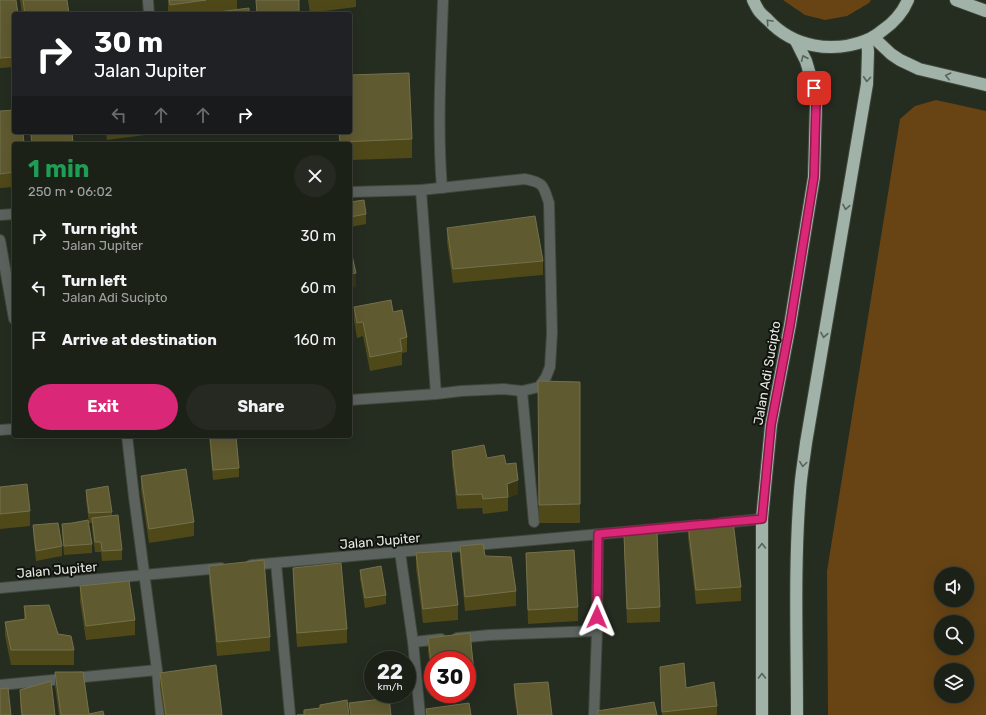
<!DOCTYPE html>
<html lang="en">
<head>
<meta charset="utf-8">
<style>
	body { margin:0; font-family:Rubik,sans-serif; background:#252921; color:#f1f3f6; height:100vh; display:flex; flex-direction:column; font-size:15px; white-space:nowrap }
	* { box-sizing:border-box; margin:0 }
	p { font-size:13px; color:#a0a3a2 }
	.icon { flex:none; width:22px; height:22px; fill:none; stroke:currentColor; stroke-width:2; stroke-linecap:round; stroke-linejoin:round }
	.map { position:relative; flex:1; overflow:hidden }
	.details { position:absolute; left:12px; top:142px; width:340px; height:296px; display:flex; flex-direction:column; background:#1c2118; border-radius:4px; box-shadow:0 4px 16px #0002,0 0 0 1px #3a3e37 }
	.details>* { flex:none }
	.guide { position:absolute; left:12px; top:12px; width:340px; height:122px; border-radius:4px; box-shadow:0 4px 16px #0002,0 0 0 1px #3a3e37; background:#202124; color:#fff; overflow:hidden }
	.buttons { position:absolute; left:934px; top:567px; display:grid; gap:8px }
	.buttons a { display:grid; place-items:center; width:40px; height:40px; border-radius:50%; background:#1c2118; box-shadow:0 4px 16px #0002,0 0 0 1px #3a3e37; font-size:20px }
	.speed { position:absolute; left:364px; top:651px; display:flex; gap:8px; font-size:20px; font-weight:700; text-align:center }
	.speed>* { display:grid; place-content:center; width:52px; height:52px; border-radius:50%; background:#1c2118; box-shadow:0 4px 16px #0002,0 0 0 1px #3a3e37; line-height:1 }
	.speed small { font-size:10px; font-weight:400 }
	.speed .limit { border:6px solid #d22; background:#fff; color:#111 }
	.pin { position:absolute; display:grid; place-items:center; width:34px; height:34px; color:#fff; margin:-17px; border-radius:8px; box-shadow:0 2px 6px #0006 }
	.me { position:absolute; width:44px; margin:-22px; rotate:1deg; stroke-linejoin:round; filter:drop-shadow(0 0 3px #0008) }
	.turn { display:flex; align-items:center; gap:14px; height:84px; padding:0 16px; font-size:18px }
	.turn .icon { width:52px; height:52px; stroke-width:2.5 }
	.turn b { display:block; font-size:28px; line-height:34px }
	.lanes { display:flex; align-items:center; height:38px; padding:0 16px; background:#0003; justify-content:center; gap:20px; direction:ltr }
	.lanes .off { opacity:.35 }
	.round { display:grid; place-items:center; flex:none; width:42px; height:42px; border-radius:21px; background:#252921 }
	.summary { display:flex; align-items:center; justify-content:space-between; height:68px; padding:0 16px }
	h1 { font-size:24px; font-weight:700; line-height:30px; color:#1e9e55 }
	.action { display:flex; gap:8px; margin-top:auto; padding:8px 16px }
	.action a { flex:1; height:46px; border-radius:24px; background:#db2777; color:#fff; font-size:16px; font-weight:700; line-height:46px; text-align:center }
	.action a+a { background:#252921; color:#f1f3f6 }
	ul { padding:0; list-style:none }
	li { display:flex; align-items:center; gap:12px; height:52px; padding:0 16px }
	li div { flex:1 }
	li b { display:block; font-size:15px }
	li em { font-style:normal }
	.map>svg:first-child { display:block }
</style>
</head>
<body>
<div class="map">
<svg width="986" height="715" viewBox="0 0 986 715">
	<rect width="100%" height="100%" fill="#252c20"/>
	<g fill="#684415" fill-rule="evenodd">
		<path d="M783,0H871L869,3L847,16L825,20L805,15Z"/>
		<path d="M936,100L986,111V715H828L827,571L900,119L915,106ZM941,574H967V600H941ZM941,622H967V648H941ZM941,670H967V696H941Z"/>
	</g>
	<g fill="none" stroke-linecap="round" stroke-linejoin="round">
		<defs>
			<g id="minor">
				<path d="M148,0L149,14"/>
				<path d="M442,188C437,126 441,63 443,0"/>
				<path d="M350,192L421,190"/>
				<path d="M0,215L14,214"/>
				<path d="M0,240L14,319"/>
				<path d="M522,391L534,522"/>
				<path d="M350,400L436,394L461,391L504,389L522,391L539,387L546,377L550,367L552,333L549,203C543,185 544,183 525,179L421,190L436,394"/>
				<path d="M0,430L14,429"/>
				<path d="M721,523L762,519"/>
				<path d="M400,552L413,642L420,715"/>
				<path d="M276,563L290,715"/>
				<path d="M251,565L701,525"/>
				<path d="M0,588L221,568"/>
				<path d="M457,638L490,635L597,631"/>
				<path d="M413,642L441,639"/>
				<path d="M157,670L161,715"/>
				<path d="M0,685L157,670L134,497L127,436"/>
				<path d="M594,715L597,631L598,534"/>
			</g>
			<g id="highway">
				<path d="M753,0C755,4 757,8 759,11C761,14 765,17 768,20C793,47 832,54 867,40C873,38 878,34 883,30C893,23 903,12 908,0"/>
				<path d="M956,0L986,11"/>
				<path d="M873,37L891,54L900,60L919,69L986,85"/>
				<path d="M762,715V519L771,425L790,325L814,177L816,104L814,88L806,61L796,41"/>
				<path d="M797,715C797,641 794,566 800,491C801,475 804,459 806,443L867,84L868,52L867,40"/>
			</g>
		</defs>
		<use href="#minor" stroke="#40473b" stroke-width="12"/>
		<use href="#highway" stroke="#40473b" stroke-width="14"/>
		<use href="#minor" stroke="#5c635f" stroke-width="10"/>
		<use href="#highway" stroke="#a1b3a9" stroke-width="12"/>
	</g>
	<g fill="#4f491a">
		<path d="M0,0L14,14V67L0,68Z"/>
		<path d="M20,0H67L69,14H22Z"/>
		<path d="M168,0H237V9L249,14H168Z"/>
		<path d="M308,0H356V7L310,13Z"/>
		<path d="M0,111L14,144V187L0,188Z"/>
		<path d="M30,132H72L73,144H31Z"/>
		<path d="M106,132H168L107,140Z"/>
		<path d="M339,132H350L412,139V158L350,160V144H339Z"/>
		<path d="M350,202L366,214V224L350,227Z"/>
		<path d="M11,215H14V264L11,225Z"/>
		<path d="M447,228L543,261V275L453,283L447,242Z"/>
		<path d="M354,307L393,312L407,337V352L402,353V365L370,371L363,336L357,338L354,321Z"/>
		<path d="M538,381L580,382V523H539Z"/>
		<path d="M209,436H236L239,468V477L213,480Z"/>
		<path d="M452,451L487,458L506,464L518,494L508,498V511L483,514L482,508L457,509L452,466Z"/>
		<path d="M141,476L194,522V536L149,543L141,490Z"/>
		<path d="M0,487L30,511V526L0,529Z"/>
		<path d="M86,490L112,512V516L122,550V560L102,561L101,552H95L92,528V523H89L86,500Z"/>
		<path d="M62,524L92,544V553L64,555L62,533Z"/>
		<path d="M688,524L741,587V601L696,604L688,538Z"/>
		<path d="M33,525L62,546V556L36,561L33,534Z"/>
		<path d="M624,535L660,607V622L627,623L624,549Z"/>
		<path d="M460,546L485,556L516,591V606L465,611L460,560Z"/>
		<path d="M416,553L458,605V620L423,623L416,568Z"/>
		<path d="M526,553L578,607V621L528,624Z"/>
		<path d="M209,566L270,637V651L217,656L209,581Z"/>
		<path d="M293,568L347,629V643L297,647L293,582Z"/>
		<path d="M360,570L386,595V604L365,608L360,579Z"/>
		<path d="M80,586L135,620V635L86,640L80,601Z"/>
		<path d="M24,606L58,634L74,650V665H11L5,636V622L24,619Z"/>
		<path d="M470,633L474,672V686L467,687V660H433V690L428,652V638Z"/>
		<path d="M660,667L686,688L717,706V715H662L660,681Z"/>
		<path d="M55,672L89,714L104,715H59L55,686Z"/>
		<path d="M160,673L222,715H164L160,687Z"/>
		<path d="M514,684L552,715H517L514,694Z"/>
		<path d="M20,690L55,715H21L20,705Z"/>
		<path d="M349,703L391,715H350Z"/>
	</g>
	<g fill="#383613">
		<path d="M356,273V287L350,288V274Z"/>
		<path d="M518,480V494L508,498L507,484Z"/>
	</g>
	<g fill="#5f5a30" stroke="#74714c">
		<path d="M0,0H16L18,14H14V57L0,58Z"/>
		<path d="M23,0H67L69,14H25Z"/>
		<path d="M169,0H206L170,5Z"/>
		<path d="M256,0H299V14H257Z"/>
		<path d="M249,8V14H203Z"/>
		<path d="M409,73L412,139L340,142L339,132H350V75Z"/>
		<path d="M14,110V132H23L24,144H14V172L0,174V111Z"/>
		<path d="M31,132H72L73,144H32Z"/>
		<path d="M364,200L366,214L350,217V202Z"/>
		<path d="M11,215H14V237H13Z"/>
		<path d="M535,216L543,261L453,269L447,228Z"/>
		<path d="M13,243H14V254Z"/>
		<path d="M350,247L356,273L350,274Z"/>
		<path d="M391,300L393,312L402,310L407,337L400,339L402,351L370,357L363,322L357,323L354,307Z"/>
		<path d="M538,381L580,382V504L539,505Z"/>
		<path d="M210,436H236L239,468L213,470Z"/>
		<path d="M484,445L487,458L504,455L506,464L516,463L518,480L507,484L508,497L483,499L482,494L457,495L452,451Z"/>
		<path d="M186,469L194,522L149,529L141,476Z"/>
		<path d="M27,484L30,511L0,514V487Z"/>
		<path d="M108,486L112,512L89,513L86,490Z"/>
		<path d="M118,515L122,550L102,551L101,542H95L92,518Z"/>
		<path d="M88,520L92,544L64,546L62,524L72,523Z"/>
		<path d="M733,521L741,587L696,590L688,524Z"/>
		<path d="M58,523L62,546L36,551L33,525Z"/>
		<path d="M657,533L660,607L627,609L624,535Z"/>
		<path d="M483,544L485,556L511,557L516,591L465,597L460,546Z"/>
		<path d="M574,550L578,607L528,610L526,553Z"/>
		<path d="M451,551L458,605L423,609L416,553Z"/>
		<path d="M264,560L270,637L217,642L209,566Z"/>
		<path d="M341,563L347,629L297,633L293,568Z"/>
		<path d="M381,566L386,595L365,598L360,570Z"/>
		<path d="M129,581L135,620L86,626L80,586Z"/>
		<path d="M49,605L58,634L71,636L74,650H11L5,622L26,619L24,606Z"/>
		<path d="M470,633L474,672L467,673V660H433V676L428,638Z"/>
		<path d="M684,663L686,688L714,682L717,706L662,712L660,667Z"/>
		<path d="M216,665L222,715H166L160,673Z"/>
		<path d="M55,672H83L89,714L103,711L104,715H61Z"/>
		<path d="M51,681L55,715H22L20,690Z"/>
		<path d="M548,682L552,715H518L514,684Z"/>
		<path d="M8,688L11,715H0V689Z"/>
		<path d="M389,698L391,715H351L349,703Z"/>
		<path d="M347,700L349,715H297H304V710L320,708V705Z"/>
		<path d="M654,702L657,715H598L597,711Z"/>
		<path d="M469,703L471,715H427L426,709Z"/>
	</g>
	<defs><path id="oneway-chevron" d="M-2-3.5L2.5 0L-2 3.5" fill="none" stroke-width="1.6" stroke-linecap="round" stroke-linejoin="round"/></defs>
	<g stroke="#58635c">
		<use href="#oneway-chevron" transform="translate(769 22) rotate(-133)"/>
		<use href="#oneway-chevron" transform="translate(804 58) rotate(-113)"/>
		<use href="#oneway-chevron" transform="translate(948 76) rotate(-167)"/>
		<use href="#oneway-chevron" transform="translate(867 79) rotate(94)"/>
		<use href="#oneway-chevron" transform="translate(846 207) rotate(100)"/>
		<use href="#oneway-chevron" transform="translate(824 335) rotate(100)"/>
		<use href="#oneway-chevron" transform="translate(803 464) rotate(98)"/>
		<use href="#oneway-chevron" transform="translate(762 546) rotate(-90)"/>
		<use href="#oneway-chevron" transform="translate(762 676) rotate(-90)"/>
	</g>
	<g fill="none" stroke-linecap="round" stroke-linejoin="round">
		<defs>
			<path id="route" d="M597,617L598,534L762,519L771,425L790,325L814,177L816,104L814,88"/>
		</defs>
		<use href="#route" stroke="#8e194d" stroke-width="10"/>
		<use href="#route" stroke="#db2777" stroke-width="7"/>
	</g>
	<g text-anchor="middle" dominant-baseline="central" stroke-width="4" stroke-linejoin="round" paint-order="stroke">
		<g font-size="13" fill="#e5eae2" stroke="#10130e">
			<text transform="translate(767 373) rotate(-80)">Jalan Adi Sucipto</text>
			<text transform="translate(380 541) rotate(-5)">Jalan Jupiter</text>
			<text transform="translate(57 570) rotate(-5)">Jalan Jupiter</text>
		</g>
	</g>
</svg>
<div class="buttons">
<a><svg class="icon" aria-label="sound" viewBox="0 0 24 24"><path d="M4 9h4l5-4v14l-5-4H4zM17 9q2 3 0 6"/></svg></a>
<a><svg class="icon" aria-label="search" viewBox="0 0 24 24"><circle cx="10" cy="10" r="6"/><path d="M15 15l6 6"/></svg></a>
<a><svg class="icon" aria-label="layers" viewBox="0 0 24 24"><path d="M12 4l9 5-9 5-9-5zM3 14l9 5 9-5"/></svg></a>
</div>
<div class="speed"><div>22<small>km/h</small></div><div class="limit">30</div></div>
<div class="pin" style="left:814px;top:88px;background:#d93025"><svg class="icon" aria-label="arrive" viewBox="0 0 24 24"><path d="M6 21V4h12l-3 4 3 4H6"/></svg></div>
<svg class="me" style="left:597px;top:617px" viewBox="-20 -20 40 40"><path d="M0-17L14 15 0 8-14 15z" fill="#db2777" stroke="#fff" stroke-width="4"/></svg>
<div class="guide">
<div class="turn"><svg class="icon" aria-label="right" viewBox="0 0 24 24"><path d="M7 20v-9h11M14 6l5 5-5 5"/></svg><div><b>30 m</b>Jalan Jupiter</div></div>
<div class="lanes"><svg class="icon off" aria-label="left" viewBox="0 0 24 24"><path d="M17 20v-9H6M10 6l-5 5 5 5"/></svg><svg class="icon off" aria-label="ahead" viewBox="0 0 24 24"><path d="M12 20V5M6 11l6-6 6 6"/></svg><svg class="icon off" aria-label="ahead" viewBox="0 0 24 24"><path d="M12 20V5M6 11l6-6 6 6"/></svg><svg class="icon" aria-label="right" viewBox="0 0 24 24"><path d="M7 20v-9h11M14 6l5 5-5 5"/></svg></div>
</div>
<section class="details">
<div class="summary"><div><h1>1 min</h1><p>250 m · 06:02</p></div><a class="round"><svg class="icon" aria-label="close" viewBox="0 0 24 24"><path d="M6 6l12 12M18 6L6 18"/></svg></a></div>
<ul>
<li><svg class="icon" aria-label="right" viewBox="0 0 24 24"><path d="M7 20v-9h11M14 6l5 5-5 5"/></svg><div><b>Turn right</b><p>Jalan Jupiter</p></div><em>30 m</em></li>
<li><svg class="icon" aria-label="left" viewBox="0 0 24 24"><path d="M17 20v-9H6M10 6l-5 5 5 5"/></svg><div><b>Turn left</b><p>Jalan Adi Sucipto</p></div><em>60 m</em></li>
<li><svg class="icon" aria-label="arrive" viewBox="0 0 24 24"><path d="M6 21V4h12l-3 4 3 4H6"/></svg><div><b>Arrive at destination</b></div><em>160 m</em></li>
</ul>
<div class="action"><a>Exit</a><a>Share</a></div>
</section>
</div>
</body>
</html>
